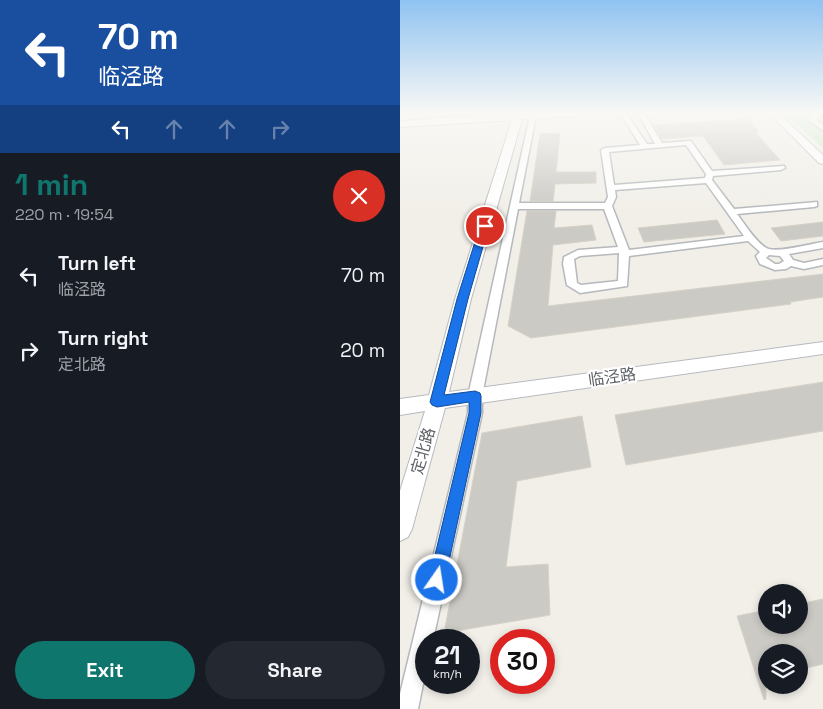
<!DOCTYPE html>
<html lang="en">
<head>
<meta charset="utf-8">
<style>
	body { margin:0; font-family:"Space Grotesk","Noto Sans SC",sans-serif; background:#242831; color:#f1f3f6; height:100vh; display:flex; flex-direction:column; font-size:19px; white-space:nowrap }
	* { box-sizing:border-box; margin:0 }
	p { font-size:16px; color:#9ea1a6 }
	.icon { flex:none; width:28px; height:28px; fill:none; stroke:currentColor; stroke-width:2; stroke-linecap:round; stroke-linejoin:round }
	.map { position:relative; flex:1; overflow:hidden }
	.panel { display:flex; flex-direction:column; background:#171b24; width:400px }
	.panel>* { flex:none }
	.guide { background:#1a4fa0; color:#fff; overflow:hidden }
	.controls { position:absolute; left:358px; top:584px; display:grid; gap:10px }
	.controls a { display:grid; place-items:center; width:50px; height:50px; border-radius:50%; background:#171b24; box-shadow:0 2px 8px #0003; font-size:25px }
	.speed { position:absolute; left:15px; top:629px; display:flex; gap:10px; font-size:25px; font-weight:700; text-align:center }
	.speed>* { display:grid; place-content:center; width:65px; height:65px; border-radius:50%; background:#171b24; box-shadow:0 2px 8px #0003; line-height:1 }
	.speed small { font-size:12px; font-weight:400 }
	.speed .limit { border:8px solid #d22; background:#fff; color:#111 }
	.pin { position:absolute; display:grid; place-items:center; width:42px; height:42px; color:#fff; margin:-21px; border:2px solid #fff; border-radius:50%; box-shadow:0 1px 5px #0007 }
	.me { position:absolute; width:55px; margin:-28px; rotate:13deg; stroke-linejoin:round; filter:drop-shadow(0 0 4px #0008) }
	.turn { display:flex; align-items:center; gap:18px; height:105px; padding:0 15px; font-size:22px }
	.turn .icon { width:65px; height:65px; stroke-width:2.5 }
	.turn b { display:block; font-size:35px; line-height:42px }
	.lanes { display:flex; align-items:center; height:48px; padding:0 15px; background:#0003; justify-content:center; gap:25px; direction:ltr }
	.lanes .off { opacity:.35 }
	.round { display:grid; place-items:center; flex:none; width:52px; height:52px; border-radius:26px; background:#242831 }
	.head { display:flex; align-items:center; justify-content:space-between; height:85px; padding:0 15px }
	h1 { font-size:30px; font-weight:700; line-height:38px; color:#0f766e }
	.cta { display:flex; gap:10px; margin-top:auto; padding:10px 15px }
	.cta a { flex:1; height:58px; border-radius:30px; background:#0f766e; color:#fff; font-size:20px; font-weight:700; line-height:58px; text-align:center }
	.cta a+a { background:#242831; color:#f1f3f6 }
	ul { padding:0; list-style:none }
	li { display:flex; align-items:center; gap:15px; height:75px; padding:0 15px }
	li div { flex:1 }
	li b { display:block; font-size:19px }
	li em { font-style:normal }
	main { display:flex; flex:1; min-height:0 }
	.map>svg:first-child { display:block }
</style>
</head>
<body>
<main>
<section class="panel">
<div class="guide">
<div class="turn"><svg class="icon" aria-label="left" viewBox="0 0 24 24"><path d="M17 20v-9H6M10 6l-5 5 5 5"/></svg><div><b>70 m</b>临泾路</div></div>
<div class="lanes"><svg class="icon" aria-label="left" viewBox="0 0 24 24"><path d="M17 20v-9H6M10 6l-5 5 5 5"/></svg><svg class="icon off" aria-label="ahead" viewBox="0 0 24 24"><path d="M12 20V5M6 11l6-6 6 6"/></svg><svg class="icon off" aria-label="ahead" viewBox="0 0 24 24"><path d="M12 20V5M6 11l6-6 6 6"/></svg><svg class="icon off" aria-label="right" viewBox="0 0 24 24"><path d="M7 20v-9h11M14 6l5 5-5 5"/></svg></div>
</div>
<div class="head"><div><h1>1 min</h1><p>220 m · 19:54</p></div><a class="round" style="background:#d93025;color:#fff"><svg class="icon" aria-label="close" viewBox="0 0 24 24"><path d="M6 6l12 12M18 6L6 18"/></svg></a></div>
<ul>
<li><svg class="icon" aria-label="left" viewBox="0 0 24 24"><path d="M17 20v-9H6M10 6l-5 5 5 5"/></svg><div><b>Turn left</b><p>临泾路</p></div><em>70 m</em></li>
<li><svg class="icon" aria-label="right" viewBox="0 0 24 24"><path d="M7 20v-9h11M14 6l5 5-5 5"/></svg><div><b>Turn right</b><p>定北路</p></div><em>20 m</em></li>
</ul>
<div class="cta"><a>Exit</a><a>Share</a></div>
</section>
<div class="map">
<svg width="423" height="709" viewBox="0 0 423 709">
	<rect width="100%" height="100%" fill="#f1efe8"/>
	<path fill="#c5e8c5" d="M385,113H423V148Z"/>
	<g fill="#cccac5" stroke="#d6d1c6">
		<path d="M348,119L359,132H355L380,160L324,165L303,136L262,139L254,125Z"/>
		<path d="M160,133L156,172H196V183L155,184L153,201H130L140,134Z"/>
		<path d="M127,211H156L154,228L192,225L196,240L153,245L148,306L423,274V297L390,302L391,304L131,338L108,326Z"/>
		<path d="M317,220L325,234L244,242L238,228Z"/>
		<path d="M423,222V236L381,241L371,228Z"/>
		<path d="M423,382V431L226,465L215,415Z"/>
		<path d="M182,416L191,467L117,481L106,567L148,564L150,615L44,633L82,433Z"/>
		<path d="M423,599V664L399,670V652H366V699L364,700L337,616L366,610V625H399V604Z"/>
	</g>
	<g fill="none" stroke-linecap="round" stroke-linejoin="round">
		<defs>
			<g id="street">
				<path d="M220,113H226L247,144H255L238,113H244L262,143L291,141L312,171L384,166L385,168L381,170L313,176L312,180L334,209L417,202V206L414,207L337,214C344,223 358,246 369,249C382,252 409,244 423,242V248L389,254L393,260L404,263L423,259V265L404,269L391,266L386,269L375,270L360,264L356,256L360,252L348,241L229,256L227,286L180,293L167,285L163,264L164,257L178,250L218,247L204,209H118L82,396V413L33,640H26V669L18,709H0V694L68,413V396L130,116L133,114L136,116L119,203H205L208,197L201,150L205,148L240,145ZM286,145L306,174L305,178L214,185L209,152ZM306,183L344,236L229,250L212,206L216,197L215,190ZM219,253L218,281L181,285L177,283L174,259L180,256ZM369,255L380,256L384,261L379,264H375L366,258Z"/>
				<path d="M417,113H423V115L415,119L423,125V130L408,120L410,116Z"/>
			</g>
			<g id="secondary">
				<path d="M115,113H185L180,116L122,119L71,299L49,392L423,342V354L45,408L12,529L8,537L0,541V491L25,411L0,415V399L29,395L55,299L112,120L0,127V121Z"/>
				<path d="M369,113H378L423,155V164L419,163Z"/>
			</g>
		</defs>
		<use href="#street" stroke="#b5b8bc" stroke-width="3"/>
		<use href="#secondary" stroke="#b6babf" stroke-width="2"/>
		<use href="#street" fill="#fff" fill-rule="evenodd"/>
		<use href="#secondary" fill="#fff" fill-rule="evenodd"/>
	</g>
	<linearGradient id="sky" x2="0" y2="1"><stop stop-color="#8fc3f1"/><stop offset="0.53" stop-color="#f9f8f5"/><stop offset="1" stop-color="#f9f8f5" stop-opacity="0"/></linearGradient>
	<rect width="423" height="212" fill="url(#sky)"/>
	<path fill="#1a73e8" stroke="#114b97" d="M85,224L89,226L68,299L44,395L75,391L80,393L81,396V413L45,580L43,585L37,588L31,585L29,580L69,413V402L37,407L32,405L30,402L57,299L80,226Z"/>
	<g text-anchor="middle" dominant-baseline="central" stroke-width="4.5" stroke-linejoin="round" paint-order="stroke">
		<g font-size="16" fill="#5f6368" stroke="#fff">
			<text transform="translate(212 377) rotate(-8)">临泾路</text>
			<text transform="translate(23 451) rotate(-74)">定北路</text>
		</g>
	</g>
</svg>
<div class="controls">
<a><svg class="icon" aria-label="sound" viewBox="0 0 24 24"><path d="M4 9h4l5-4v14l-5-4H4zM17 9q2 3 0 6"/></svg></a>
<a><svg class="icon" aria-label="layers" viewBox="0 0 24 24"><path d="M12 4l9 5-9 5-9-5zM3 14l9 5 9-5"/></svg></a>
</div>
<div class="speed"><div>21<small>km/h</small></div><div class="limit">30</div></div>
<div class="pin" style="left:85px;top:226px;background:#d93025"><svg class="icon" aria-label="arrive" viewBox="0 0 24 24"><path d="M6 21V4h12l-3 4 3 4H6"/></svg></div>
<svg class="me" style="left:37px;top:580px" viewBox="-20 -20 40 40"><circle r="17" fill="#1a73e8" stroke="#fff" stroke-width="3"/><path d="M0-11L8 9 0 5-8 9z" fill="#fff"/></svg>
</div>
</main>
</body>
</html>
